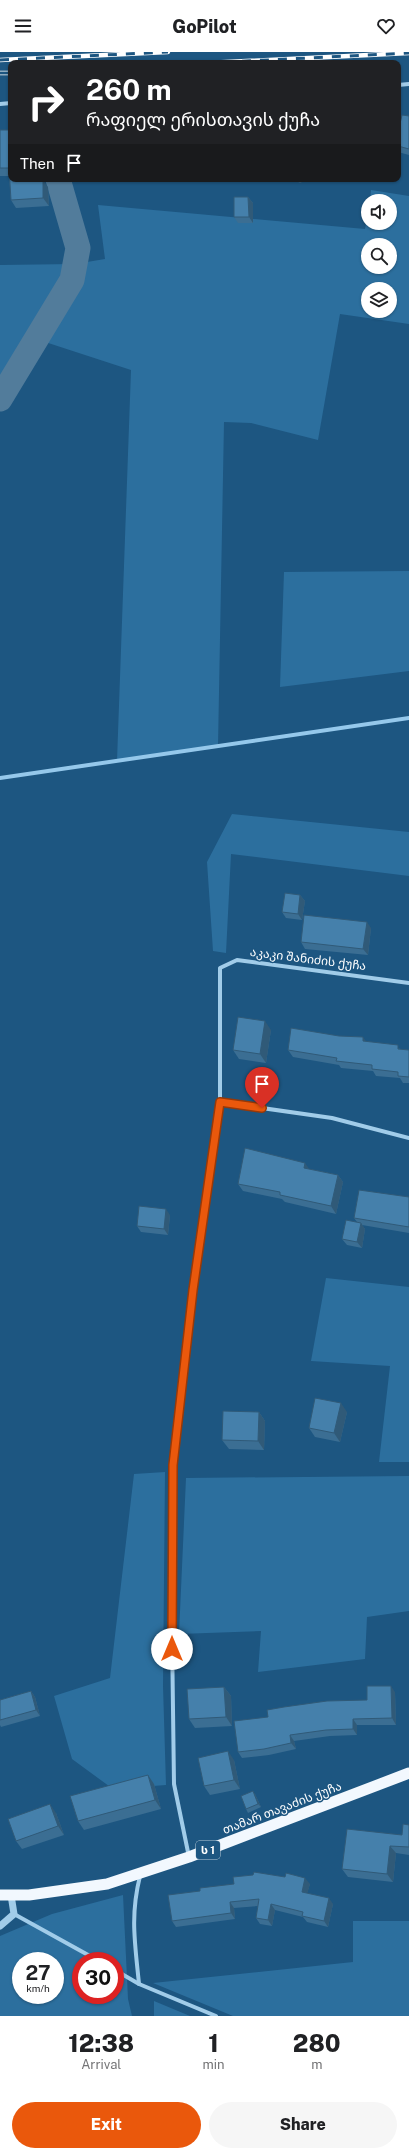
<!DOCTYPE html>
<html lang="en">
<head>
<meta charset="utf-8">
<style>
	body { margin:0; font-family:"Public Sans","Noto Sans Georgian",sans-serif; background:#f6f6f6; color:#202124; height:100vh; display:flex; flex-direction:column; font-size:15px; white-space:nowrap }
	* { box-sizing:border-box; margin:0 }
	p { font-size:13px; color:#757577 }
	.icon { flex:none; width:22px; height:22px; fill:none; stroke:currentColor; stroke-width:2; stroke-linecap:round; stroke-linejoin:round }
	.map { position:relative; height:1964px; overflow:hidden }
	.drawer { display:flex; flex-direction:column; background:#fff; flex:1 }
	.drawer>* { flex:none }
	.banner { position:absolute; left:8px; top:8px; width:393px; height:122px; border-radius:8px; box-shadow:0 1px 3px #0004; background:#202124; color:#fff; overflow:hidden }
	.controls { position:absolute; left:361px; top:142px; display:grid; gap:8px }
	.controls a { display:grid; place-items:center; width:36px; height:36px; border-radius:50%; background:#fff; box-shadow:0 1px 3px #0004; font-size:20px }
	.speed { position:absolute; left:12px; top:1900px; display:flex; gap:8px; font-size:20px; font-weight:700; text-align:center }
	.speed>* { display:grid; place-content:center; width:52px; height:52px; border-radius:50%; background:#fff; box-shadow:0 1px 3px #0004; line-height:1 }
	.speed small { font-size:10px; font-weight:400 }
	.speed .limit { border:6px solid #d22; background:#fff; color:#111 }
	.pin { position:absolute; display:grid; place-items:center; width:34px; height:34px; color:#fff; margin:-41px -17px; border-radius:50% 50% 50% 0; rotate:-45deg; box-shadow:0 0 4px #0007 }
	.pin .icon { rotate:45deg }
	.me { position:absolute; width:44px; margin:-22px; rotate:0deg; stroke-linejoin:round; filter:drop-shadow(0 0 3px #0008) }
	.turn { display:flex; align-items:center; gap:14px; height:84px; padding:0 12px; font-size:18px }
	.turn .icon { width:52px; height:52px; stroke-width:2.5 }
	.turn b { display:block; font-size:28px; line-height:34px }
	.then { display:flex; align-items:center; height:38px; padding:0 12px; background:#0003; gap:8px; font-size:15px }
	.eta { display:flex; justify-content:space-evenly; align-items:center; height:68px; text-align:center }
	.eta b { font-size:24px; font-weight:800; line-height:28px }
	.primary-button { display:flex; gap:8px; margin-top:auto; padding:8px 12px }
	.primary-button a { flex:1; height:46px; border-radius:24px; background:#ea580c; color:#fff; font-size:16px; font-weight:800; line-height:46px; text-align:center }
	.primary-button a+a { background:#f6f6f6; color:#202124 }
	header { display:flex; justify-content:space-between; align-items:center; height:52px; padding:0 12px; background:#fff; font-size:18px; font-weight:800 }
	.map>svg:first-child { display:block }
</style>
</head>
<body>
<header><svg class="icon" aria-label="menu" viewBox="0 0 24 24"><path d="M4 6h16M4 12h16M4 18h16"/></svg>GoPilot<svg class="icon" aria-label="heart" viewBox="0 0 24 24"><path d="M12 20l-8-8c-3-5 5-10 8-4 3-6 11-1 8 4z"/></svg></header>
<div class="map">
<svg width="409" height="1964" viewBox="0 0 409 1964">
	<rect width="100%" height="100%" fill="#1d5681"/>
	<g fill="#2c6f9e" fill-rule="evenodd">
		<path d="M371,138L409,144V272L340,262L318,388L251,371L224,370L218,694L117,709L131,318L36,287L0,347V213L75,212L105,207L98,153L365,177L368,160V171H390V149H370ZM368,193H390V215H368ZM368,237H390V259H368Z"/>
		<path d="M409,519V619L280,635L284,520Z"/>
		<path d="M232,762L409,780V824L231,802L226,901L213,899L207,810Z"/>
		<path d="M326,1226L409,1235V1410H379L390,1314L311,1309Z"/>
		<path d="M165,1420L163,1634L166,1733L113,1737L72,1707L54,1644L110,1626L134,1422Z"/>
		<path d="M409,1424V1559L367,1565L365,1607L258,1620L261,1579L179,1582L186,1426Z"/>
		<path d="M123,1843L128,1947L132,1964H0V1884L52,1862ZM21,1909H55V1943H21ZM81,1909H115V1943H81Z"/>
		<path d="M353,1869H409V1964H233L153,1931L353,1910Z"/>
		<path d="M154,1949L190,1964H154Z"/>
	</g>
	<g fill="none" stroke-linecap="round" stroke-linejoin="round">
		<path stroke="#95c8eb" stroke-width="4" d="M0,726L409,666"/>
		<path stroke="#527c9b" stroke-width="25" d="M0,347L72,228L78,196L58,127"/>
		<g stroke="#a1cce9" stroke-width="4">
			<path d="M398,33L409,32"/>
			<path d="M0,52L11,51"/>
			<path d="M220,1050L332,1066L409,1086"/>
			<path d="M189,1805L174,1732L172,1582L173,1413L193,1238L220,1050V916L237,908L409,931"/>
			<path d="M14,1862L99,1909"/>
			<path d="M115,1918L139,1932L216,1964"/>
			<path d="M139,1932C135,1891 130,1864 140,1824"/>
		</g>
		<path stroke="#a1cce9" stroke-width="7" d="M0,1874L14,1862L11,1843"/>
		<path stroke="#f2f8fe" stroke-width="11" d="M0,1843H29L107,1832L189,1805L409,1721"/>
		<defs>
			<g id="rail">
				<path d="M0,8L168,0"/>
				<path d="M206,11L409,1"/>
				<path d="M0,21H11"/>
			</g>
		</defs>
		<use href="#rail" stroke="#fff" stroke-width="4.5"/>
		<use href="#rail" stroke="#1d5681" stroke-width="3" stroke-dasharray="9" stroke-linecap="butt"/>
	</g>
	<g fill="#3b6e93">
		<path d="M409,64V103L398,100V76H399Z"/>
		<path d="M0,78L29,127V128L48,135L49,154L16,156L11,148L9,124H0Z"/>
		<path d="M289,127H303L301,131Z"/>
		<path d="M248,145L253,151V171H238L234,165Z"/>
		<path d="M300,843L305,849L302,868L286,866L282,860Z"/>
		<path d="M371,876L368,903L305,897L301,890Z"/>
		<path d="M271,978L266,1011L239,1007L233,998Z"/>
		<path d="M366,990L401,997L409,998V1031H403L400,1026L376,1024L373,1019L341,1016L339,1013L293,1005L288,998Z"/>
		<path d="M309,1117L338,1123L343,1130L336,1162L285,1150L282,1147L243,1139L238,1132Z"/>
		<path d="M409,1145V1181L362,1173L365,1177L362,1196L347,1193L342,1187L357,1170L354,1166Z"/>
		<path d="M170,1163L168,1183L141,1180L137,1174Z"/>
		<path d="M259,1360L265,1369L264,1398L229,1397L222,1388Z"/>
		<path d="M347,1360L340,1390L315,1385L309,1376Z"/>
		<path d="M224,1635L231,1644L232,1674L195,1676L189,1667Z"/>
		<path d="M31,1639L35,1645L40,1664L1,1675L0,1673V1648Z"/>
		<path d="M395,1640L396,1673H357V1683L330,1684L294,1689L296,1697L269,1703L242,1706L238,1700L268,1665L367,1648Z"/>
		<path d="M234,1708L240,1737L210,1743L204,1734Z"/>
		<path d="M154,1732L161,1757L84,1778L78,1769Z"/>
		<path d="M255,1742L261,1755L248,1761L246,1757Z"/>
		<path d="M56,1761L64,1783L22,1797L16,1789Z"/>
		<path d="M409,1773V1803L396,1801L393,1830L348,1825L342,1817L402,1783Z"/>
		<path d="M253,1823L310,1832L307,1841L333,1852L328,1875L307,1870L303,1865L275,1858L272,1874L260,1872L256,1866L258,1854L234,1856L235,1867L176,1875L172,1869L200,1839L234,1832Z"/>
	</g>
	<g fill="#305a78">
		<path d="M24,127H29V136L24,129Z"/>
		<path d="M299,127H303L301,131L299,128Z"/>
		<path d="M43,128L48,135L49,154L43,146Z"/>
		<path d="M248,145L253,151V171L249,165Z"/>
		<path d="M300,843L305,849L302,868L298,862Z"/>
		<path d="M367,870L371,876L368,903L363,897Z"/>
		<path d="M265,969L271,978L266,1011L260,1002Z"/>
		<path d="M363,985L368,992L363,989Z"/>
		<path d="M305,1111L310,1118L304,1116Z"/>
		<path d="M338,1123L343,1130L336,1162L331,1154Z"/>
		<path d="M166,1157L170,1163L168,1183L164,1177Z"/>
		<path d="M361,1171L365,1177L362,1196L357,1190Z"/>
		<path d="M341,1351L347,1360L340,1390L334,1381Z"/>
		<path d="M259,1360L265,1369L264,1398L258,1389Z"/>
		<path d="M391,1634L395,1640L396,1673L392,1666Z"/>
		<path d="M224,1635L231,1644L232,1674L226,1665Z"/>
		<path d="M31,1639L35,1645L40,1664L36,1658Z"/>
		<path d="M353,1667L357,1673V1683L353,1677Z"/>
		<path d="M290,1683L294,1689L296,1697L291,1691Z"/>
		<path d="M228,1699L234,1708L240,1737L234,1728Z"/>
		<path d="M148,1723L154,1732L161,1757L155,1748Z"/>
		<path d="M253,1739L255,1742L261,1755L258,1752Z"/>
		<path d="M50,1752L56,1761L64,1783L58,1774Z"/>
		<path d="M390,1794L396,1801L393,1830L387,1822Z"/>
		<path d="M305,1826L310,1832L306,1846L302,1840Z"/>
		<path d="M329,1846L333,1852L328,1875L324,1869Z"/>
		<path d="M230,1850L234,1856L235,1867L231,1861Z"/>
		<path d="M271,1852L275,1858L272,1874L268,1868Z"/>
	</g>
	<g fill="#4580ab" stroke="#305a78">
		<path d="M402,63L409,64V97L398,94V76H399Z"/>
		<path d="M0,78H11V127H24V129L43,128V146L11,148L9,116H0Z"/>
		<path d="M234,145H248L249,165H234Z"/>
		<path d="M285,841L300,843L298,862L282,860Z"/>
		<path d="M304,863L367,870L363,897L301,890Z"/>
		<path d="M238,965L265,969L260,1002L233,998Z"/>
		<path d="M291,976L339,984L363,985V989L398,993V997L409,998V1025L398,1024V1020L372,1017V1013L336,1009L337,1006L288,998Z"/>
		<path d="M245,1096L305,1111L304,1116L338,1123L331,1154L280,1143V1140L238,1132Z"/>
		<path d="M359,1138L409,1145V1175L354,1166Z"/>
		<path d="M139,1154L166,1157L164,1177L137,1174Z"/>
		<path d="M346,1168L361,1171L357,1190L342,1187Z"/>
		<path d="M315,1346L341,1351L334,1381L309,1376Z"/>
		<path d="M223,1359L259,1360L258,1389L222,1388Z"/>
		<path d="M367,1634H391L392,1666L353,1667V1677L326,1678L290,1683L291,1691L264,1697L238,1700L234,1669L268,1665L267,1658L284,1655L327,1649L367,1648Z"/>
		<path d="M224,1635L226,1665L189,1667L187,1637Z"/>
		<path d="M31,1639L36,1658L0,1668V1648Z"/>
		<path d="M228,1699L234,1728L204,1734L198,1706Z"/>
		<path d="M148,1723L155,1748L78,1769L70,1744Z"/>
		<path d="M253,1739L258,1752L246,1757L241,1744Z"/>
		<path d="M50,1752L58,1774L16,1789L8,1767Z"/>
		<path d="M403,1772L409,1773V1795L390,1794L387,1822L342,1817L347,1777L402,1783Z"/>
		<path d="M254,1820L285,1825L286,1821L305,1826L302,1840L329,1846L324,1869L302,1864L303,1860L271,1852L268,1868L256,1866L259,1847L230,1850L231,1861L172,1869L168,1843L200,1839V1836L234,1832L233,1825L253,1823Z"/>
	</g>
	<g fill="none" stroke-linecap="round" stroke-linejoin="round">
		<defs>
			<path id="route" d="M172,1597L173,1413L193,1238L220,1050L262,1056"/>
		</defs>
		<use href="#route" stroke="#983908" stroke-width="10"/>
		<use href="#route" stroke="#ea580c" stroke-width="7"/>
	</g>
	<g text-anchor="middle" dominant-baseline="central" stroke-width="3" stroke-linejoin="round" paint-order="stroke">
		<rect fill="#1d5681" stroke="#bbccd9" stroke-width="1" x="196" y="1789" width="24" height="18" rx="3"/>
		<g font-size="11" font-weight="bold" fill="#fff">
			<text x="208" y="1798">ს 1</text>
		</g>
		<g font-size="12" fill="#fff" stroke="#1d5681">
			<text transform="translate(308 907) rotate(7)">აკაკი შანიძის ქუჩა</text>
			<text transform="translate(282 1756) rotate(-21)">თამარ თავაძის ქუჩა</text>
		</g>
	</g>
</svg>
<div class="controls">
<a><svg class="icon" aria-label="sound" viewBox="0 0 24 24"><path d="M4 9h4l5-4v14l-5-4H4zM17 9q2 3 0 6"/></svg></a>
<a><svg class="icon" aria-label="search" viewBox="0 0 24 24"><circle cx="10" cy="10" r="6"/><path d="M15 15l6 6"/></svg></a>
<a><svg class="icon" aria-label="layers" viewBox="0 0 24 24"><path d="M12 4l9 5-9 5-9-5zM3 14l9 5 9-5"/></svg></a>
</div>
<div class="speed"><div>27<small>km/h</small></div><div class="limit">30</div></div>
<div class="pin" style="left:262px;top:1056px;background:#d93025"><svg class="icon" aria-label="arrive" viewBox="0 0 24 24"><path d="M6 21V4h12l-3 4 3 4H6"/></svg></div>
<svg class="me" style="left:172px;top:1597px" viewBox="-20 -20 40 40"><circle r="19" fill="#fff"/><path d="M0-13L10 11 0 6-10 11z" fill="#ea580c"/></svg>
<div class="banner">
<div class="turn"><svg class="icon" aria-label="right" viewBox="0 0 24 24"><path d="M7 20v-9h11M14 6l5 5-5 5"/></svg><div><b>260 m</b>რაფიელ ერისთავის ქუჩა</div></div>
<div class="then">Then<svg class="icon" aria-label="arrive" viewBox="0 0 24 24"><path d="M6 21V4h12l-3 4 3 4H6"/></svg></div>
</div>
</div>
<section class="drawer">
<div class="eta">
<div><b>12:38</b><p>Arrival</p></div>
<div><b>1</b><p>min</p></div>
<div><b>280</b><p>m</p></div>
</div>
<div class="primary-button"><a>Exit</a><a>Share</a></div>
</section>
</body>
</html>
